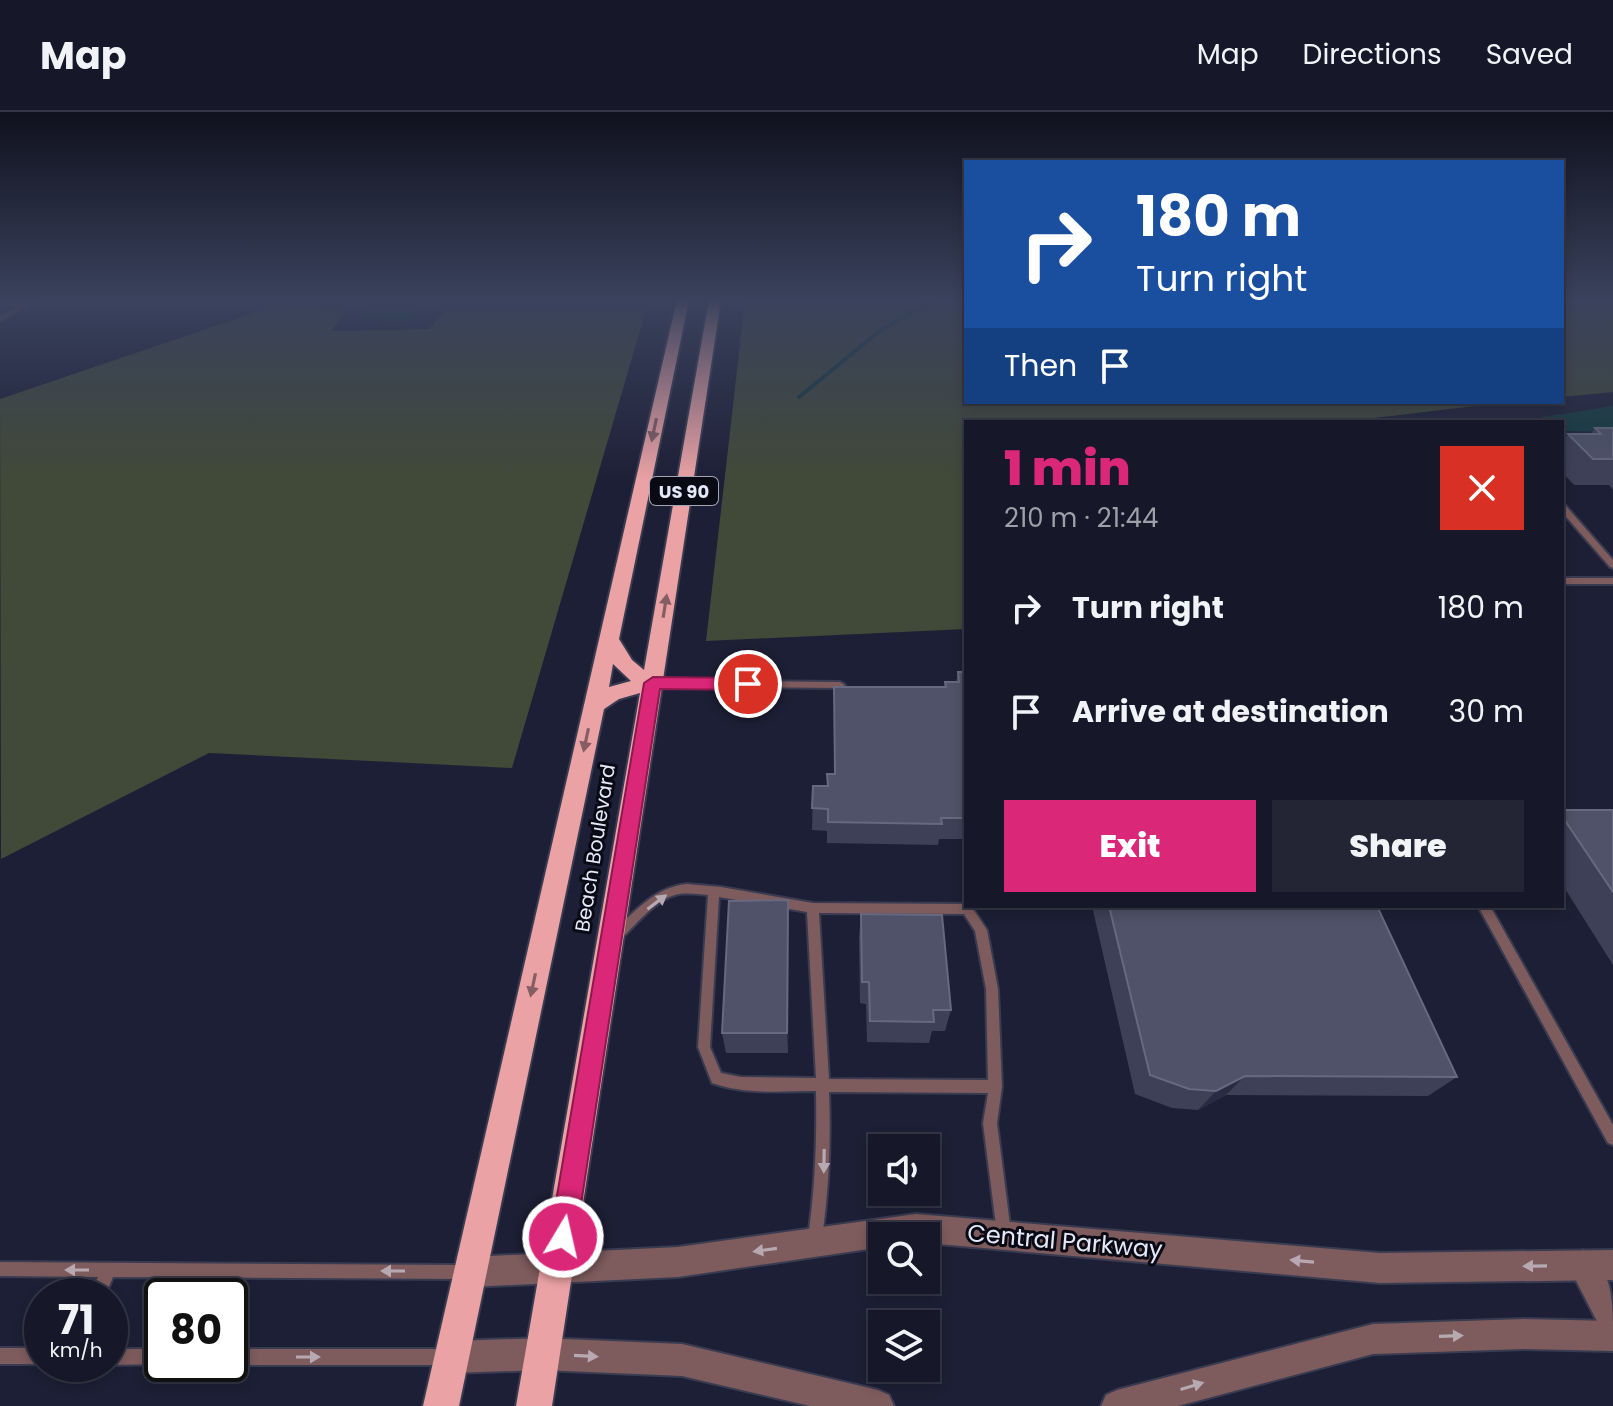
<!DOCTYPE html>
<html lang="en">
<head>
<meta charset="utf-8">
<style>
	body { margin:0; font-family:Poppins,sans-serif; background:#232434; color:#f1f3f6; height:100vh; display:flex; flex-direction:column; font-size:30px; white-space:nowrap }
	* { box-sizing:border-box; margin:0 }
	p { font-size:26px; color:#9e9fa8 }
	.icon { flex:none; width:44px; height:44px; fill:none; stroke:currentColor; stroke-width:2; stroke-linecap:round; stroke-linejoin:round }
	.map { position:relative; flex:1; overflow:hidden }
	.sheet { position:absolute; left:964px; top:308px; width:600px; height:488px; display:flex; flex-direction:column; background:#161728; border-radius:0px; box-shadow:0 4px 12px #0003,0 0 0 2px #353645 }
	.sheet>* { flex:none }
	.banner { position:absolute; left:964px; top:48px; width:600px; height:244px; border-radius:0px; box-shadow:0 4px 12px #0003,0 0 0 2px #353645; background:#1a4fa0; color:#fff; overflow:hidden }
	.buttons { position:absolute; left:868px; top:1022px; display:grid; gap:16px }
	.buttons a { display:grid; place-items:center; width:72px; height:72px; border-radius:0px; background:#161728; box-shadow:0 4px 12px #0003,0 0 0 2px #353645; font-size:40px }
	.speed { position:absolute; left:24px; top:1166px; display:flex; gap:16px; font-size:40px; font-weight:700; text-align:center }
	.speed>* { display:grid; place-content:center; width:104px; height:104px; border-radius:50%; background:#161728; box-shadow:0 4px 12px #0003,0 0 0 2px #353645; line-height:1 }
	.speed small { font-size:20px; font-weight:400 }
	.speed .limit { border:4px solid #111; border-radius:12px; background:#fff; color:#111 }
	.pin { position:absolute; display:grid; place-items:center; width:68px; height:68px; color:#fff; margin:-34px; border:4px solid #fff; border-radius:50%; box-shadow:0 2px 8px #0007 }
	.me { position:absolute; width:88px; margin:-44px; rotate:9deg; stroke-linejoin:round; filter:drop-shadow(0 0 6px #0008) }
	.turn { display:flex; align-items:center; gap:28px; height:168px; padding:0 40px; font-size:36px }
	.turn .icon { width:104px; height:104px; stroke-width:2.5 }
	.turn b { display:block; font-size:56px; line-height:68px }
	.then { display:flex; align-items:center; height:76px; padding:0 40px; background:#0003; gap:16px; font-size:30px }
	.round { display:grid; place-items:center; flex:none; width:84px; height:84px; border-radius:0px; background:#232434 }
	.summary { display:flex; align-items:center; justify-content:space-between; height:136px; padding:0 40px }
	h1 { font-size:48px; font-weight:800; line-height:60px; color:#db2777 }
	.cta { display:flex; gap:16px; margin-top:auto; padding:16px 40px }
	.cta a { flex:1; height:92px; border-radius:0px; background:#db2777; color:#fff; font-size:32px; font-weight:800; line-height:92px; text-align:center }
	.cta a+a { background:#232434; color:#f1f3f6 }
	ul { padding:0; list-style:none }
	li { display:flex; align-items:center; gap:24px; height:104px; padding:0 40px }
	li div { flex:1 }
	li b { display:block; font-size:30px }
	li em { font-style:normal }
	header { display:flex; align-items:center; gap:48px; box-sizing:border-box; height:112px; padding:0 40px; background:#161728; border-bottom:2px solid #353645 }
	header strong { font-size:38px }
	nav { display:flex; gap:44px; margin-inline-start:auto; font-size:28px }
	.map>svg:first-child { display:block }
</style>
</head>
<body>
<header>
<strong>Map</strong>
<nav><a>Map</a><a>Directions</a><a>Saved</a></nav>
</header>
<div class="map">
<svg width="1613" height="1294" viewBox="0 0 1613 1294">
	<rect width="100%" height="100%" fill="#1d1f36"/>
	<g fill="#414938">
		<path d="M753,188H966V290H1508L1341,310H966V517L706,529L745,189Z"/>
		<path d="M1562,188H1613V280L1562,285Z"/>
		<path d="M277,193L347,198L331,219L429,217L446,198H646L512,656L209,641L1,747L0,287Z"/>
	</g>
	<g fill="#133a3c">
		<path d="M367,197H421L406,209L356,207Z"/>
		<path d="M1613,294V320L1562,319V310H1539L1542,305Z"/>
	</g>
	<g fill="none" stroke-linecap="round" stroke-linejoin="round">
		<path stroke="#133a3c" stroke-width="4" d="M799,285L881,218L934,188"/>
		<defs>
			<g id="service">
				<path d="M28,190L33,191L0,209V205Z"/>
				<path d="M1562,393H1565L1613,448V456L1610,455L1562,400Z"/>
				<rect x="1562" y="466" width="51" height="6"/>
				<path d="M653,568L840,570L845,573L840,576L653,574L648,571Z"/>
				<path d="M687,772L721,775L813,791L966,792V794H971L987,818L998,877L1002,975L997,1011L1011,1121L1009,1126L1004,1128L999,1126L997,1121L983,1011L988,981L829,980C831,1029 829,1077 822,1126L820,1131L815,1133L810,1131L808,1126C815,1077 817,1029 816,979C782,979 745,983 712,971L698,935L708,783C698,782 685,780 675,783C655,788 634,815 619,829L615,830L611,829L609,825L611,821C634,801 654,775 687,772ZM719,785L807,800L816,966L741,965L721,961L710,935ZM819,801L964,802L975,819L986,877L988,968L829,967Z"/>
				<path d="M1478,794H1490L1613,1013V1033L1608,1031Z"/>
				<path d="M0,1150L465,1153L470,1155L472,1160L470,1165L465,1167L113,1165L105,1184H89L98,1165L0,1164Z"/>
				<rect x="0" y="1236" width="42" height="16"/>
				<path d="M110,1237H162V1252H164L110,1253L108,1252H110Z"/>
				<path d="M230,1237H448L454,1239L456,1245L454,1251L448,1253H230L228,1252H230Z"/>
			</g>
			<path id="minor" d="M1583,1138C1613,1152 1613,1194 1613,1223L1602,1219L1568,1153L1573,1143Z"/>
			<g id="tertiary">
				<path d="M0,188H48L15,196Z"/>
				<path d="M916,1102L1380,1141L1613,1138V1168L1380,1171L926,1131V1124H882V1135L678,1165L471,1175L461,1170L456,1160L461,1150L471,1145L678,1135Z"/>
				<path d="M1524,1207L1613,1209V1239L1524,1237L1373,1242L1178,1294H1101L1106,1283L1117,1278L1373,1212Z"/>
				<path d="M542,1226L682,1232L878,1278L889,1283L894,1294H810L682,1264L542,1258L452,1261L441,1256L436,1245L441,1234L452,1229Z"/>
			</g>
			<path id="trunk" d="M677,188H689L619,527L632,548L644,558L709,188H721L552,1294H516L640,581L619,587L604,597L459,1294H423ZM613,552L631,569L609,575Z"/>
		</defs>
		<use href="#service" stroke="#393b51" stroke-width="4"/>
		<use href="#minor" stroke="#393b51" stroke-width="4"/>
		<use href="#tertiary" stroke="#393b51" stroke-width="4"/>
		<use href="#trunk" stroke="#393b51" stroke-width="4"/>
		<use href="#service" fill="#7e5b5c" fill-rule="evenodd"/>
		<use href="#minor" fill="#7e5b5c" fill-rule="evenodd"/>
		<use href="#tertiary" fill="#7e5b5c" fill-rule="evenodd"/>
		<use href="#trunk" fill="#eaa2a5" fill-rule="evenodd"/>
	</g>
	<g fill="#3d4057">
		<path d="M1595,316H1613V378L1609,373H1574L1562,360V331L1568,322H1591Z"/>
		<path d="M958,560H966V727H939L938,733L827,731V719L812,718L813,674H827V662H834V575H944L945,570H956Z"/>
		<path d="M1562,698H1613V853L1562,772Z"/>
		<path d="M1092,794H1377L1457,965L1428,984L1226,983L1198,998L1172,996L1135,982Z"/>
		<path d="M861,802L951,898L945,919H932L929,931L867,930L866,892L860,891L859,825Z"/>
		<path d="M789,812L788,941H726L722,921Z"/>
	</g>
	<g fill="#282b43">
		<path d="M788,788L789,812L788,941L787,921Z"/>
		<path d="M1245,964L1226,983L1198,998L1216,979Z"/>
	</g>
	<g fill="#4f5268" stroke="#66697f" stroke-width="2">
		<path d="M1595,316H1613V347H1593L1568,322H1601Z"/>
		<path d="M958,560H966V706H941L942,712L828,710V697L812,696L813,674H828L827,662H835L834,575H946L945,570H959Z"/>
		<path d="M1562,698H1613V780L1562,704Z"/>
		<path d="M788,788L787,921H722L729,789Z"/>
		<path d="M1109,794H1377L1457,965L1245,964L1216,979L1189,977L1150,963Z"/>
		<path d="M861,802L942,803L951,898H933L934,910L870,909L869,870H862Z"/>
	</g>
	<defs><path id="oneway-solid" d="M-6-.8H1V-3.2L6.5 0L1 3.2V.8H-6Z" transform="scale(2)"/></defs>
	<g fill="#855e64">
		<use href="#oneway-solid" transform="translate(654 318) rotate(102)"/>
		<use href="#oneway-solid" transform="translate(665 494) rotate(-81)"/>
		<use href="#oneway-solid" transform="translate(586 628) rotate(102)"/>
		<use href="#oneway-solid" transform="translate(533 873) rotate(102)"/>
	</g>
	<g fill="#b7a9b2">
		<use href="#oneway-solid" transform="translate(657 790) rotate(-37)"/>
		<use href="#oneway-solid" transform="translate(824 1049) rotate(91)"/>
		<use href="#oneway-solid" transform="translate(765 1138) rotate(172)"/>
		<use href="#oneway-solid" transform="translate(1302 1149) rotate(-175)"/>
		<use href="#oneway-solid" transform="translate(1535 1154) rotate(179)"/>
		<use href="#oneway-solid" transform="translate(77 1158) rotate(-180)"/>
		<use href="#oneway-solid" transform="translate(393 1159) rotate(-180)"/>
		<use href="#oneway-solid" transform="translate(1451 1224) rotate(-2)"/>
		<use href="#oneway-solid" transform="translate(586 1244) rotate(3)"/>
		<use href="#oneway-solid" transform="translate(308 1245)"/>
		<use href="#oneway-solid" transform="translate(1192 1274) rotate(-17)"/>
	</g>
	<linearGradient id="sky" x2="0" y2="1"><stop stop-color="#10111e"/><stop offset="0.51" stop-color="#3a425d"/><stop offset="1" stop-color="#3a425d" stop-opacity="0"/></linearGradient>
	<rect width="1613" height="369" fill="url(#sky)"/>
	<path fill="#db2777" stroke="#8e194d" stroke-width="2" d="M653,565L748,566L756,572L748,578L660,577L576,1125L572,1134L563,1138L553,1134L550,1125L644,571Z"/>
	<g text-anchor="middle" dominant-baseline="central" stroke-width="6" stroke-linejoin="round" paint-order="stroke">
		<rect fill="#090a14" stroke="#a3a5b4" stroke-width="2" x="650" y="365" width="68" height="28" rx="6"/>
		<g font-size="18" font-weight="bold" fill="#e5e8f8">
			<text x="684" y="379">US 90</text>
		</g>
		<g font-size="20" fill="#e5e8f8" stroke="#090a14">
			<text transform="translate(595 736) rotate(-81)">Beach Boulevard</text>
		</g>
		<g font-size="24" fill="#e5e8f8" stroke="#090a14">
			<text transform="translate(1065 1129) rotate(5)">Central Parkway</text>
		</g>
	</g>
</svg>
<div class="buttons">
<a><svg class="icon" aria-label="sound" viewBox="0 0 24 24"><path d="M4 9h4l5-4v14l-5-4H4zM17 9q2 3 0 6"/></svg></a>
<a><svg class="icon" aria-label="search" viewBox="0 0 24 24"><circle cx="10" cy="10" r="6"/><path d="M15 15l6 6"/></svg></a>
<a><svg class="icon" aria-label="layers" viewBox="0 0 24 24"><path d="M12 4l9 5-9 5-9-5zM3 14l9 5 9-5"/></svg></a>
</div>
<div class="speed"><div>71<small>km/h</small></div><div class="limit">80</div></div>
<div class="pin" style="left:748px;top:572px;background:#d93025"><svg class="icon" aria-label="arrive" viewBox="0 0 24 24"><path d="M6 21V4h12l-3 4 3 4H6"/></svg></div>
<svg class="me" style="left:563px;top:1125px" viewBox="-20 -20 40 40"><circle r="17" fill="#db2777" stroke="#fff" stroke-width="3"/><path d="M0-11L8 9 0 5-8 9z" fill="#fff"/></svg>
<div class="banner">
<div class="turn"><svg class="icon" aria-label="right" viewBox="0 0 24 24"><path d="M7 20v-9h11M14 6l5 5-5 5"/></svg><div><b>180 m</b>Turn right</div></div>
<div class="then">Then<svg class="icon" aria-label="arrive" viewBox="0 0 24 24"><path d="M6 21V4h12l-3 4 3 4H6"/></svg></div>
</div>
<section class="sheet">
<div class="summary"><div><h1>1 min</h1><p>210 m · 21:44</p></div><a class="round" style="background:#d93025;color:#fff"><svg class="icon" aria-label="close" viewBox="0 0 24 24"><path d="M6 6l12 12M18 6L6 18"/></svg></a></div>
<ul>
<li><svg class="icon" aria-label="right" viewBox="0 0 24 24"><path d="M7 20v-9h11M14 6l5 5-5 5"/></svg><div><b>Turn right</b></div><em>180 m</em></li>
<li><svg class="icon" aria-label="arrive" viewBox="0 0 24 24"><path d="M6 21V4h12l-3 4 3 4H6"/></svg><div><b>Arrive at destination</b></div><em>30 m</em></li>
</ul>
<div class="cta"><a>Exit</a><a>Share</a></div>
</section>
</div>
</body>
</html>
